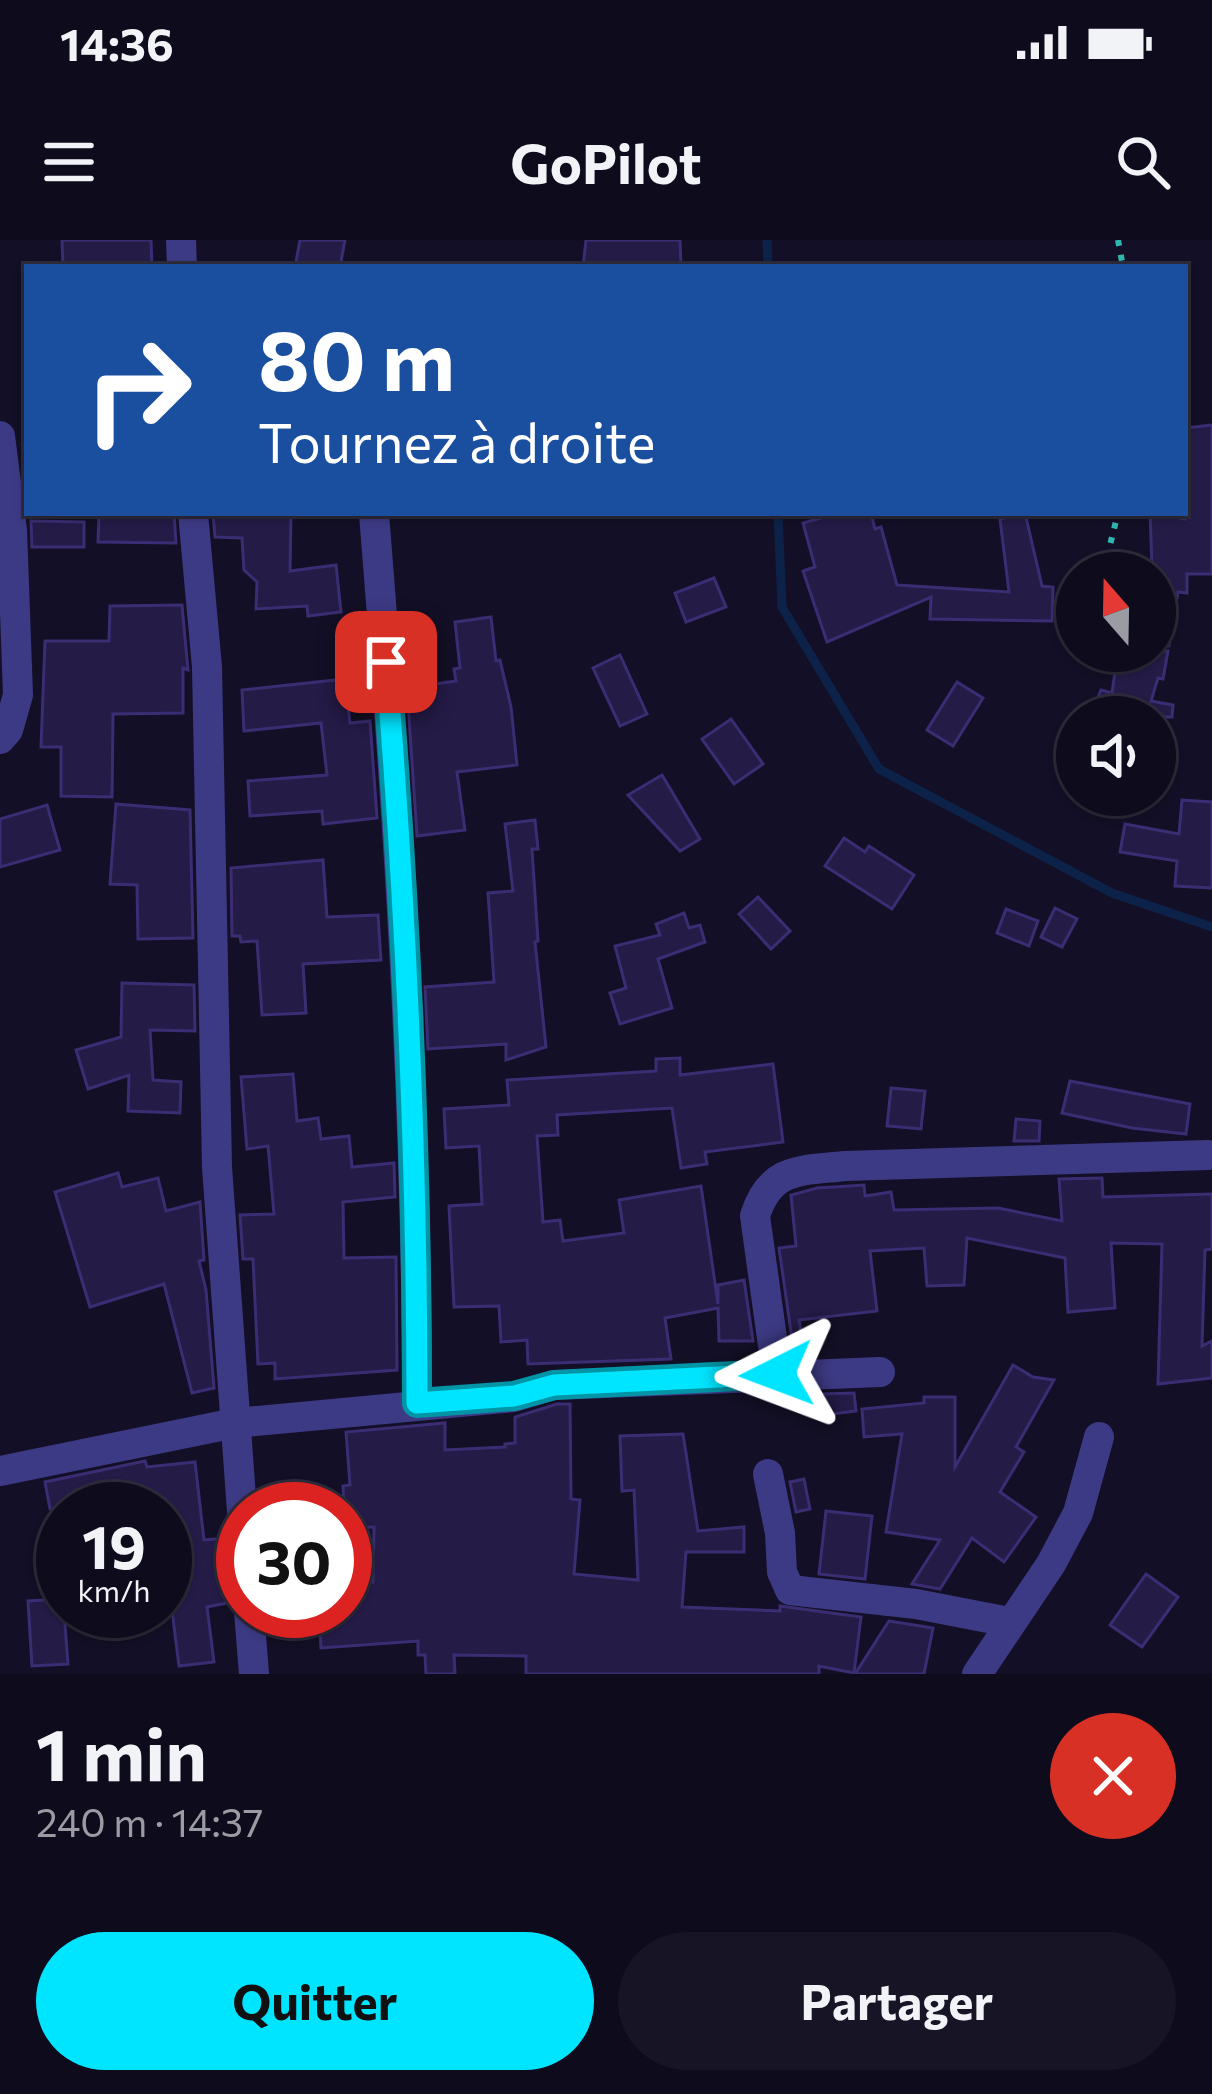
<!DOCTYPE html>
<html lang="fr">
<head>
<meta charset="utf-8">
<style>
	body { margin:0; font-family:Commissioner,sans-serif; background:#171425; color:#f1f3f6; height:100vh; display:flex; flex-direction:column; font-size:45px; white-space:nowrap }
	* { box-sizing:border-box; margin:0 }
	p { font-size:39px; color:#9b9ba3 }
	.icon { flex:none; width:66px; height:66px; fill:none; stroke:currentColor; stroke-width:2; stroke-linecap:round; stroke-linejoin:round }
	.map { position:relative; height:1434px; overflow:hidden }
	.details { display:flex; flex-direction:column; background:#0e0b1c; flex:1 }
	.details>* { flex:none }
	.top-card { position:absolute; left:24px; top:24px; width:1164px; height:252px; border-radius:0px; box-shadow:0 3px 9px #0004,0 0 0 3px #2e2b3b; background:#1a4fa0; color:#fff; overflow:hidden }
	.needle { width:78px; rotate:340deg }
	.fabs { position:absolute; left:1056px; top:312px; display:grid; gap:24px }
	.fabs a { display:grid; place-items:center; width:120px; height:120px; border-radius:50%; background:#0e0b1c; box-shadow:0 3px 9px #0004,0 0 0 3px #2e2b3b; font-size:60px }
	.speed { position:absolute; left:36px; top:1242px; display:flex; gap:24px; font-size:60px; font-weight:700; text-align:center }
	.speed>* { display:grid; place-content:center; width:156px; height:156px; border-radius:50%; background:#0e0b1c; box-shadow:0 3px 9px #0004,0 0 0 3px #2e2b3b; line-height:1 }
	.speed small { font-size:30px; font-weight:400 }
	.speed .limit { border:18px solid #d22; background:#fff; color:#111 }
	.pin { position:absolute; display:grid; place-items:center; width:102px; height:102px; color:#fff; margin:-51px; border-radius:24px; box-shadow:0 6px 18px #0006 }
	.me { position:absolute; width:132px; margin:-66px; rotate:267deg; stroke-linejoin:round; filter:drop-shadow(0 0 9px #0008) }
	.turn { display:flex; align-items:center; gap:42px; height:252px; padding:0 36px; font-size:54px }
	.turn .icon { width:156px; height:156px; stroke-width:2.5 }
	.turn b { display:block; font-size:84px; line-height:102px }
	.round { display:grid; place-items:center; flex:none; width:126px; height:126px; border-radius:63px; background:#171425 }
	.overview { display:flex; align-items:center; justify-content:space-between; height:204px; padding:0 36px }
	h1 { font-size:72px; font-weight:700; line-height:90px }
	.action { display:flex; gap:24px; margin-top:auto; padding:24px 36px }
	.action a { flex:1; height:138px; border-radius:72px; background:#00e5ff; color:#111; font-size:48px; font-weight:700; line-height:138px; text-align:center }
	.action a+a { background:#171425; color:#f1f3f6 }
	.status { display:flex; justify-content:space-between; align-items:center; height:84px; padding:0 60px; background:#0e0b1c; direction:ltr }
	.status svg { height:33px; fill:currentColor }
	header { display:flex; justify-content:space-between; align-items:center; height:156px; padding:0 36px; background:#0e0b1c; font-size:54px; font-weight:700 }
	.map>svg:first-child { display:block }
</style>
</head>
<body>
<div class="status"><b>14:36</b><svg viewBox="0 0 49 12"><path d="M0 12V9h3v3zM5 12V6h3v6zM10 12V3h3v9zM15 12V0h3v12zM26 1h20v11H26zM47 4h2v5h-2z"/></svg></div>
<header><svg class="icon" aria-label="menu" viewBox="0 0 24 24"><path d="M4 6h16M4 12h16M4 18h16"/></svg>GoPilot<svg class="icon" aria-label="search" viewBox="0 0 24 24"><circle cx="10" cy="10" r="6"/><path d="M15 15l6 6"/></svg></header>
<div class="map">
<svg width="1212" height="1434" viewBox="0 0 1212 1434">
	<rect width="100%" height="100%" fill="#130f26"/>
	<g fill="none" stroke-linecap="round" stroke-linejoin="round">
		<g stroke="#0c2248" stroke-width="9">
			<path d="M767,0L768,27"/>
			<path d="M778,273L782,367L879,529L1112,653L1212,687"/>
		</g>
	</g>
	<g fill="#241b47" stroke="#3b2d73" stroke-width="3">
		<path d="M62,0H151L152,27H63Z"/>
		<path d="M300,0H345L340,27H295Z"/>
		<path d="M586,0H680L681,26L583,27Z"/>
		<path d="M1212,185V334H1187V353L1178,352L1169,406L1155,405L1150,273L1185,279V188Z"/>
		<path d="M99,273H174L176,303L98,302Z"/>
		<path d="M213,273H291L290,331L336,325L341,372L308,376L307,366L256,369L257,342L244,330L242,298L215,297Z"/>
		<path d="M839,273H871L875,289L881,287L897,345L1009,352L1000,279L1025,273L1042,346L1053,347L1052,381L930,379L931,357L827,402L803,331L815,327L803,283Z"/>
		<path d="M31,281L84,282V307H32Z"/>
		<path d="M714,338L726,367L686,382L675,353Z"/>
		<path d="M182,365L188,430L183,428V473L113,474L112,557L61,556V507H41L45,401H109L110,366Z"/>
		<path d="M491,377L496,421L500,420L511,467L517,525L457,532L465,590L417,596L407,448L456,441L454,429L460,428L455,382Z"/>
		<path d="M1118,411H1168L1163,439L1158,438L1151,461L1173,465L1172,477H1090L1101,450L1112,453Z"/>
		<path d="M620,415L647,474L620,486L593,428Z"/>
		<path d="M345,439L350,483L370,481L377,578L323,584L322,571L250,576L248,541L327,535L321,483L244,491L242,450Z"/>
		<path d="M957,442L983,458L953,506L927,490Z"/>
		<path d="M731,479L763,524L734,544L702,499Z"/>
		<path d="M662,535L700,599L680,611L628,555Z"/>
		<path d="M1182,560L1212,562V648L1175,646L1177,621L1120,612L1125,584L1179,594Z"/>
		<path d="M116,564L190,570L193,698L138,699L137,645L110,644Z"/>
		<path d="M47,565L60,610L0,627V579Z"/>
		<path d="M535,580L538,609H532L538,701L535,702L546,807L506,820V804L428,809L425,747L494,742L488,653L513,651L505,584Z"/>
		<path d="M844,598L865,612L869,606L914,635L892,669L825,626Z"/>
		<path d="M323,620L327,677L378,675L381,720L303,724L306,773L262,775L257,701L241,702L240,696H232L231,628Z"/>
		<path d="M758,657L790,691L771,709L739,674Z"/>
		<path d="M1055,668L1077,679L1062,707L1041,697Z"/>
		<path d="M1006,669L1038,681L1029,706L997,693Z"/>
		<path d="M684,673L689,688L700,685L705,702L658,719L672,768L620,784L610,753L626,748L615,706L660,695L656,684Z"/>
		<path d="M122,743L194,745L195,791L150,790L153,840L181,842L180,873L128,871L129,835L88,849L76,810L121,797Z"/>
		<path d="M680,818V835L773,824L783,902L705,912L707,924L681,928L672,868L557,875L558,895L537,896L543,982L560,980L563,1001L624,993L619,960L701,946L718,1064V1045L744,1040L753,1101H719L718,1068L665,1078L671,1119L528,1124L527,1100L501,1102L499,1066L454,1067L449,966L482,964L479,906L446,908L444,869L509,865L507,840L656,831V819Z"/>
		<path d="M293,834L297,881L318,878L321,899L349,896L352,927L394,923L395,957L343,962L344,1018L396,1017L397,1130L275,1139V1123L258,1124L253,1019H243L240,975L274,974L268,906L247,909L241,837Z"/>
		<path d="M1070,841L1190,864L1186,894L1132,888L1062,873Z"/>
		<path d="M891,848L925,851L921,889L887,886Z"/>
		<path d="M1016,879L1040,881L1039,901H1014Z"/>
		<path d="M118,933L122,947L158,938L166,971L200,962L204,1020L199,1021L206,1050L214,1148L192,1153L164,1044L90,1067L55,952Z"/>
		<path d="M1102,938L1103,957L1212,954V1009L1205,1010L1202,1106L1212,1101V1138L1158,1144L1162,1004L1111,1003L1115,1068L1068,1072L1065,1018L967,998L964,1045L927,1046L924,1008L870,1011L877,1071L799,1080L802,1098L792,1099L779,1008L796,1006L791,955L817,948L864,945L865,956L891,952L894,970L998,968L1062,981L1059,939Z"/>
		<path d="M1013,1125L1033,1137L1054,1140L1016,1207L1024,1212L1000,1252L1036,1277L1004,1322L972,1298L940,1349L912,1344L940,1300L886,1292L902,1194L864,1197L862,1169L924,1163V1157H955V1227Z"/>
		<path d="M854,1153L856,1171L824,1175L821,1154Z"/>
		<path d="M557,1164H570L571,1259L580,1260L574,1334L638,1340L634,1250L622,1251L620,1196L683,1194L698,1291L744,1287V1312H686L682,1367L780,1371V1366L861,1377L854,1433L819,1426V1434H526V1416L454,1415L455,1434H426L425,1415H418V1401L321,1408L319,1371H345L352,1367V1343L373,1342L374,1287L345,1288L343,1246L350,1245L346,1192L445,1183V1210L505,1207V1204L515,1203V1177Z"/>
		<path d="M145,1221L147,1227L195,1222L204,1300L227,1298L232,1362L207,1367L214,1422L179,1426L172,1370L165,1371V1259L138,1269H50L45,1242Z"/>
		<path d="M804,1239L810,1269L796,1272L790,1242Z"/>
		<path d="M826,1271L872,1276L865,1339L819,1334Z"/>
		<path d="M1146,1334L1178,1357L1142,1407L1110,1385Z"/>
		<path d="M63,1359L68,1424L32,1426L28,1361Z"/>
		<path d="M889,1381L933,1388L924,1434H855Z"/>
	</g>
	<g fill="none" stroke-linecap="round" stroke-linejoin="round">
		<g stroke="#2fb8b0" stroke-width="6" stroke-dasharray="6 9" stroke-linecap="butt">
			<path d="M1118,0L1123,27"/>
			<path d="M1109,333L1110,305L1118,273"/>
		</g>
		<g stroke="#3d3a85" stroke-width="30">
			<path d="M181,0L182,27"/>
			<path d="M0,196L12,290L18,455L8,490L0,499"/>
			<path d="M193,273L207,427L217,927L243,1285"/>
			<path d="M374,274C398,570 417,866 417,1163"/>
			<path d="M777,1134L755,976C770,927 800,931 845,926L1208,915"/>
			<path d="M0,1231L235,1183L514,1157L554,1145L880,1132"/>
			<path d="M768,1234L780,1293L782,1332L790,1350L916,1364L1009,1382"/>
			<path d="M249,1371L254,1434"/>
			<path d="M977,1434L1051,1324L1078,1273L1099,1197"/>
		</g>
	</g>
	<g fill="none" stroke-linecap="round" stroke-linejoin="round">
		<defs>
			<path id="route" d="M386,422C406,669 417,916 417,1163L514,1156L554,1145L777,1134"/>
		</defs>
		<use href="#route" stroke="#0095a6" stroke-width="30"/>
		<use href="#route" stroke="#00e5ff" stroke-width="21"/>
	</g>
</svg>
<div class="fabs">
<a><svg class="needle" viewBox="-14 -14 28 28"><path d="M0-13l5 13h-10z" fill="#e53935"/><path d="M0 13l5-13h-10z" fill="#9b9ba3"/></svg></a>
<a><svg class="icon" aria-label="sound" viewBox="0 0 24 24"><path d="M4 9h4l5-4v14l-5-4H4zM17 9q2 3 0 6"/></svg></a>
</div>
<div class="speed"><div>19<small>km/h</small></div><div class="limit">30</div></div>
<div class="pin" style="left:386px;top:422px;background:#d93025"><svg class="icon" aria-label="arrive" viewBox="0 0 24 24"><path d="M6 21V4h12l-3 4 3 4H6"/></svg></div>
<svg class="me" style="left:777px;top:1134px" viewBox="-20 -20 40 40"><path d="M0-17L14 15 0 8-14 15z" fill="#00e5ff" stroke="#fff" stroke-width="4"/></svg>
<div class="top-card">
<div class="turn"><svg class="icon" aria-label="right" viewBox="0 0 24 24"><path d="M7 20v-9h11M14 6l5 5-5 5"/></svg><div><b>80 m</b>Tournez à droite</div></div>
</div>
</div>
<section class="details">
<div class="overview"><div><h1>1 min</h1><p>240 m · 14:37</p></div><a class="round" style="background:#d93025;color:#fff"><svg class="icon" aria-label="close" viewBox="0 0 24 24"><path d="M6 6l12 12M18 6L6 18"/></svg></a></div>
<div class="action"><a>Quitter</a><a>Partager</a></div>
</section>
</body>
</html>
